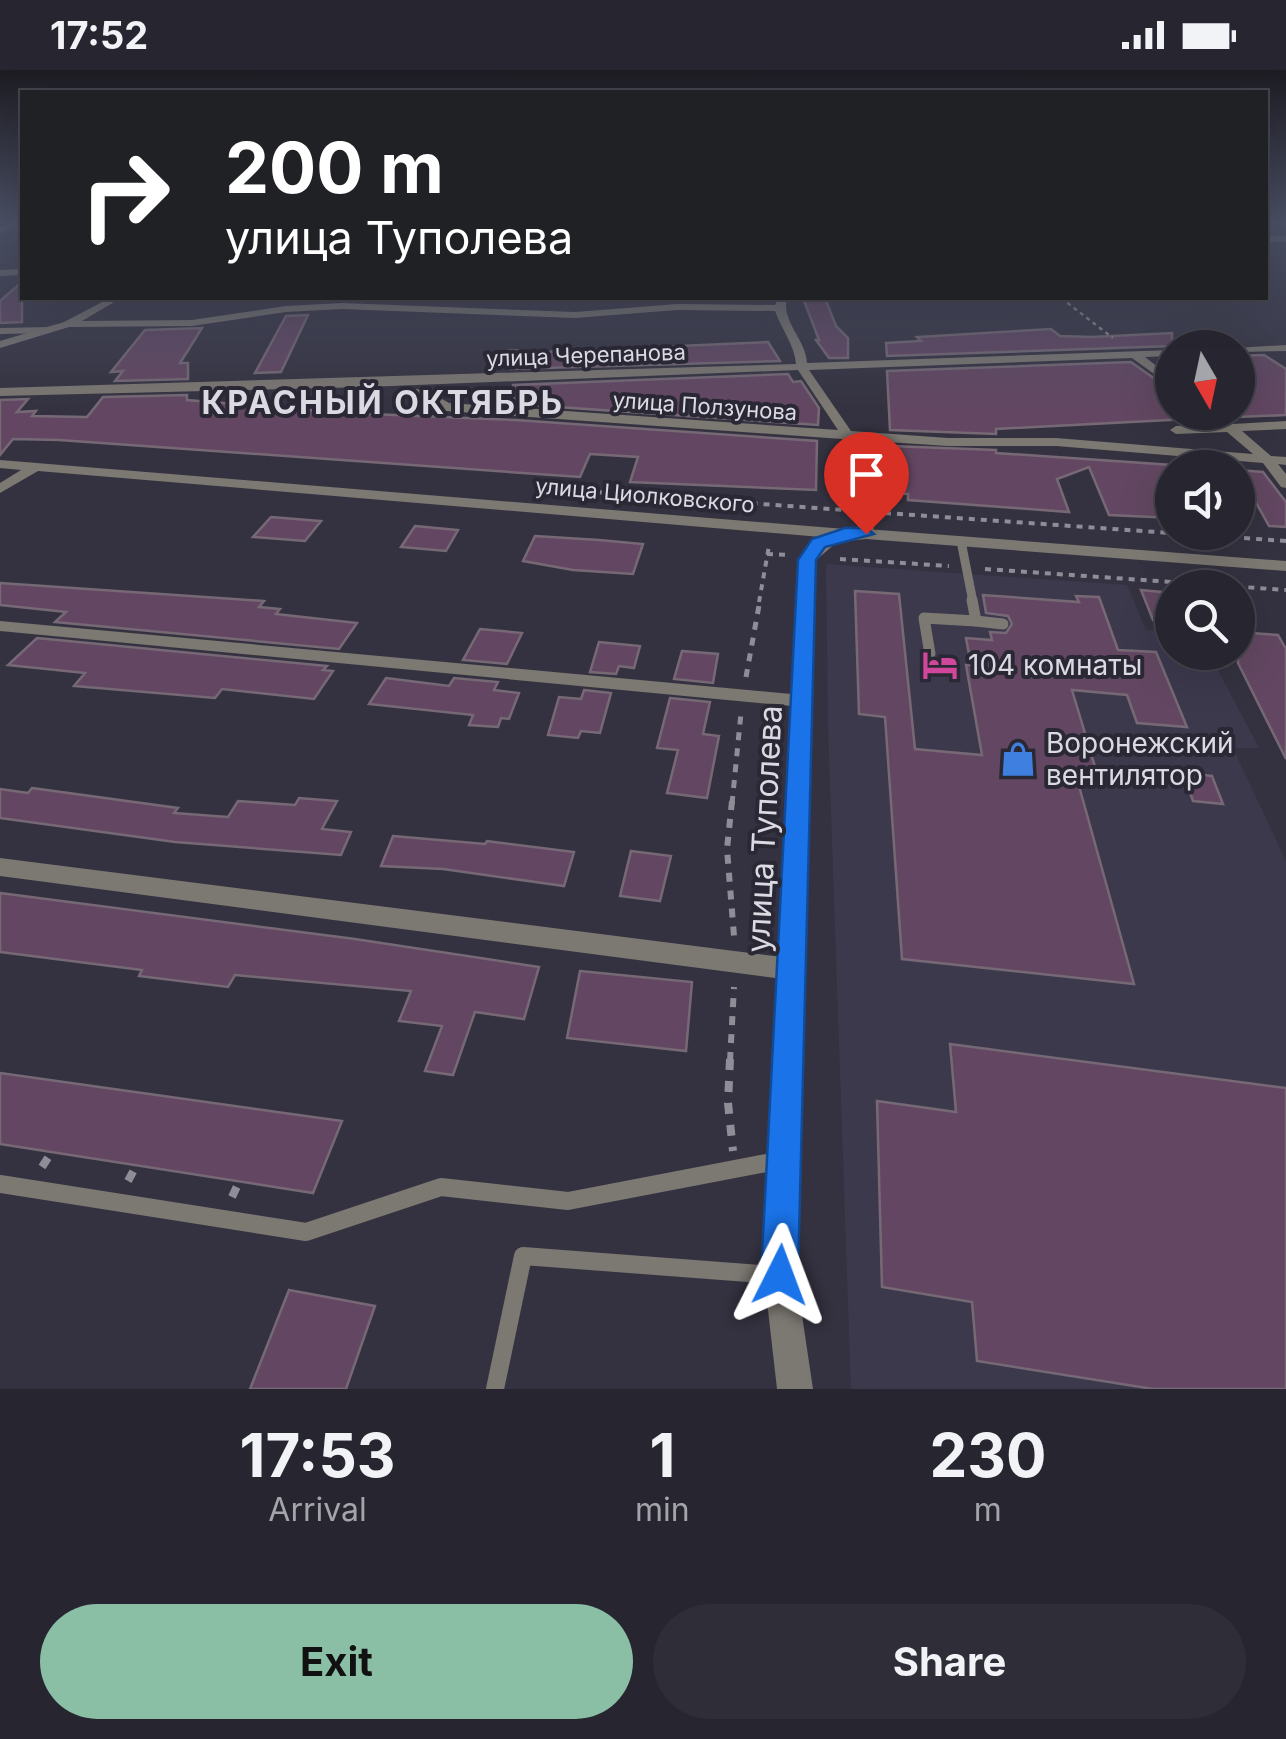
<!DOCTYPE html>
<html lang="en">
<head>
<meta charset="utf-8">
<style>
	body { margin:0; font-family:Inter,sans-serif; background:#2f2e38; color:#f1f3f6; height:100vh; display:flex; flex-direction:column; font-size:38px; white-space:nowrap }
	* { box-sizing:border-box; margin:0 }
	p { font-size:32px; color:#a4a5ab }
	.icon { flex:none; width:55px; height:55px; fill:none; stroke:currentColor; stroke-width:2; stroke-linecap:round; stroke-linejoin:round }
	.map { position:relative; height:1319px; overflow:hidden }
	.side { display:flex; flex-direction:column; background:#272630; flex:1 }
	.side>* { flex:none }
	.guide { position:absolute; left:20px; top:20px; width:1248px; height:210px; border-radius:0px; box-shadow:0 10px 40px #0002,0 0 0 2px #43434c; background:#202124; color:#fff; overflow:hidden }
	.needle { width:65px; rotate:171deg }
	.controls { position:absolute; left:1155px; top:260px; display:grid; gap:20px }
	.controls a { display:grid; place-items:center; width:100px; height:100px; border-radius:50%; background:#272630; box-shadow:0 10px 40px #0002,0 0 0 2px #43434c; font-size:50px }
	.pin { position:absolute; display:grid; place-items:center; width:85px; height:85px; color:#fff; margin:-102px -42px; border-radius:50% 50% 50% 0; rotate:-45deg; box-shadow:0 0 10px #0007 }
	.pin .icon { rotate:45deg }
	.me { position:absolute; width:110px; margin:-55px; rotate:3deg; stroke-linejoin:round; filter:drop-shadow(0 0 8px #0008) }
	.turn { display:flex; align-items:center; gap:35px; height:210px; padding:0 40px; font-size:45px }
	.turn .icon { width:130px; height:130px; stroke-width:2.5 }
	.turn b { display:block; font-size:70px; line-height:85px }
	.eta { display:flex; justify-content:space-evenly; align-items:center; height:170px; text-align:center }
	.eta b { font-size:60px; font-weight:700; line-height:70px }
	.action { display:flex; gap:20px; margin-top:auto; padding:20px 40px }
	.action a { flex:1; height:115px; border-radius:60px; background:#8abfa5; color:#111; font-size:40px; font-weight:700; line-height:115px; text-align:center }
	.action a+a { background:#2f2e38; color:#f1f3f6 }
	.status { display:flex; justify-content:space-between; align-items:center; height:70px; padding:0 50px; background:#272630; direction:ltr }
	.status svg { height:28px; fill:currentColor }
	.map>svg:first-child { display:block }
</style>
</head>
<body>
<div class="status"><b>17:52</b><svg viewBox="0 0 49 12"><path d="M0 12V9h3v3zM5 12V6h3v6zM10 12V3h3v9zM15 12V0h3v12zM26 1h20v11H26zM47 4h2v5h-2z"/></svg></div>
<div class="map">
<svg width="1286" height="1319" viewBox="0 0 1286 1319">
	<rect width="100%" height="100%" fill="#343240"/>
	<path fill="#3c394d" d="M826,494L1127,515L1146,560L1172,562V582L1209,583L1259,678H1233L1286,791V1319H851L828,655Z"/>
	<g fill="#634762" stroke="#766975" stroke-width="2.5">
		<path d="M22,212V252L0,253V231Z"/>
		<path d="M803,228H825L836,256L848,268V288H829L816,270H819Z"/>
		<path d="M308,245L281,302L255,303L286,246Z"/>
		<path d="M202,258L180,293H188V309L115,311L123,301L111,302L145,260Z"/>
		<path d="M1051,259L1060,266L1092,267L1172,263V276L887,286L886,273L921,271L917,267Z"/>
		<path d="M768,272L780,291L511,299L509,280L543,282Z"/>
		<path d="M1264,285L1286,299V345L1238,347V286Z"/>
		<path d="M1131,292L1172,321V342H1202L1206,348L996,359V364L890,360L887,301Z"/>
		<path d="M788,304L793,312L801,311L819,338L818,355L514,334L513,315Z"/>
		<path d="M187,325V330L346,343L516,350L817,371L816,420L630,412L638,387L590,384L580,407L59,370L13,369L0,385V330L28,329L17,342L36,341L32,346L87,347L103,327Z"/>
		<path d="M891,376L996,380V383L1172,395V448L1109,445L1089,397L1057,409L1069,442L908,430V424L893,423Z"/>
		<path d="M1238,400L1263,402L1286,432V457L1269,456Z"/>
		<path d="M271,447L321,451L305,471L253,467Z"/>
		<path d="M415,456L458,460L446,481L401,477Z"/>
		<path d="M535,466L599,470L643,474L633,504L573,500L523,491Z"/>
		<path d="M0,513L264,531L259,537L280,539L276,544L357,553L339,579L55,552L66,542L0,535Z"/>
		<path d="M1141,520L1172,523V552L1153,550Z"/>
		<path d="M855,521L899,524L915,679L982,685L966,595H971L966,568L992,570L990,562L1006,563L1012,554L1008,546L986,543L983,525L1079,532L1076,526L1099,527L1118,580L1156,582L1187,657L1137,653L1127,625L1072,620L1096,700L1074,698L1134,914L902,889L885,647L859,644Z"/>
		<path d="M480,559L522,563L507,594L463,590Z"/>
		<path d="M1238,562L1278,565L1286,579V689L1238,593Z"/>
		<path d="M37,568L327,596L323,600L333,601L314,629L222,619L215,628L74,616L85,603L8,595Z"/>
		<path d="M599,572L640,576L634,598L619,596L616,604L590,602Z"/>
		<path d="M682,581L718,584L713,613L674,609Z"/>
		<path d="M386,608L449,616L454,608L498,612L494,620L519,623L509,649L501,648L498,657L469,655L473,645L369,634Z"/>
		<path d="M584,620L611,623L600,663L581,661L578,668L548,665L559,627L581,629Z"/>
		<path d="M670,628L710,632L703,664L719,666L707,728L667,723L678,680L657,678Z"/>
		<path d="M1183,703L1212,706L1223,734L1193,731Z"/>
		<path d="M32,718L178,738L174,743L228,747L238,731L295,735L299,728L337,731L322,759L351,762L341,785L175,772L0,748V719L28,723Z"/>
		<path d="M393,766L485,774L487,771L574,782L564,816L443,799L381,796Z"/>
		<path d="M631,781L671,786L660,831L620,826Z"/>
		<path d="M0,823L355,869L539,897L524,949L475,942L453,1005L425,1001L442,956L399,951L411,921L235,905L228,917L139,906L142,900L0,882Z"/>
		<path d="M580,901L692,912L686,981L567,968Z"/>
		<path d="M950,974L1286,1018V1319H1153L977,1291L972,1232L882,1217L877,1031L956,1042Z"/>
		<path d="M0,1003L342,1051L313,1123L0,1074Z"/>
		<path d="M289,1220L375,1236L346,1319H250Z"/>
	</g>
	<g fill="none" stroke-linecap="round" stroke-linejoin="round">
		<path stroke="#8e8d98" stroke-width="2.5" stroke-dasharray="4 4" stroke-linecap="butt" d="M1061,228L1113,268"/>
		<g stroke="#8e8d98" stroke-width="4" stroke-dasharray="6 6" stroke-linecap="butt">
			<path d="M596,422L844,440"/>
			<path d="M885,443L1286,471"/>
			<path d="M767,484L789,485"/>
			<path d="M840,489L949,496"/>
			<path d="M985,499L1286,520"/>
			<path d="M759,532L769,476"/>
		</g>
		<g stroke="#8e8d98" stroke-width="5" stroke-dasharray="8 8" stroke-linecap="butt">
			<path d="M746,607L760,530"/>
			<path d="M732,734L741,643"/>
		</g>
		<g stroke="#8e8d98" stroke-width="6" stroke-dasharray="9 9" stroke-linecap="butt">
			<path d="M732,731L727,779L734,866"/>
			<path d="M730,991L734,917"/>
		</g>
		<g stroke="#8e8d98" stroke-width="8" stroke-dasharray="11 11" stroke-linecap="butt">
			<path d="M730,989L728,1033L733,1081"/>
			<path d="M42,1097L51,1083"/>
			<path d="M128,1111L136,1096"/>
			<path d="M232,1127L239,1112"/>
		</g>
		<path stroke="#7c7872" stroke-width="6" d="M0,261L48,260"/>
		<path stroke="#7c7872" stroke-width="9" d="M961,471L973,532"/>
		<g stroke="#7c7872" stroke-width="11">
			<path d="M972,530L976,551L1003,554"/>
			<path d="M930,584L924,548L976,551"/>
		</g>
		<g stroke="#7c7872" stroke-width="18">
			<path d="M0,1114L306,1162L441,1117L568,1131L782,1090"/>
			<path d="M495,1319L523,1186L775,1205"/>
		</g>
		<g fill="#7c7872" fill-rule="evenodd">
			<path d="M9,154H21L0,163V158Z"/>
			<rect x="1265" y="166" width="21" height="6"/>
			<path d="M22,199V205L0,206V200Z"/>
			<path d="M110,228H121L82,251L192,250L286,236L342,233L575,242L677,234L775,235L779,228H787C781,252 806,269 807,293L1172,280V286L1145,287L1172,308V317L1132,288L809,300L851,361L948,368H1056L1253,384L1227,362L1176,364L1170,360L1176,356L1219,354L1206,342H1220L1233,354L1286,351V359L1242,361L1271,386L1286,387V395L1278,394L1286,404V418L1281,417L1263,393L1056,376H948L856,370L870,407L874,464L866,469L858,464L856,407L842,369L446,341L422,327L398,322C415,313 434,324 449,333L838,360L798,300L366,317L0,326V318L796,294C795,276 781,258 775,241L677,240L575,248L342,239L286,242L192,256L69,257L0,278V271L64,252Z"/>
			<path d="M1286,275V281L1238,282V278H1234Z"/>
			<path d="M0,390L845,459L853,464L845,469L38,401L0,423V413L21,400L0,398Z"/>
			<path d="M0,551L802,625L812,631L802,637L0,561Z"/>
			<path d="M0,788L790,888L799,892L803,899L799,906L790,910L0,806Z"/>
		</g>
		<path fill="#7c7872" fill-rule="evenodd" d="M866,459L1286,491V501L866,469L837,472L815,491L796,1205L813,1319H777L764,1205L799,491C816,467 837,460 866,459Z"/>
	</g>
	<linearGradient id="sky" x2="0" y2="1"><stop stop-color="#1d1c23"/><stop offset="0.45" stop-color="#4a4f64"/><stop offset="1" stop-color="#4a4f64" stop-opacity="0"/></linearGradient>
	<rect width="1286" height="339" fill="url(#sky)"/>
	<path fill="#1a73e8" stroke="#114b97" stroke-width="2.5" d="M845,458H866L874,464L825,477L816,490L798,1205L793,1218L780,1224L766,1218L761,1205L798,490L812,469Z"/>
	<defs>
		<symbol id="hotel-bare" viewBox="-9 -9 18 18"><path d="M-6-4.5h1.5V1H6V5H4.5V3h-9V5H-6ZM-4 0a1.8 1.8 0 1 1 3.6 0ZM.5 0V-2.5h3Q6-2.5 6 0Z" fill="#d1479c" stroke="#2a2835" stroke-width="2.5" paint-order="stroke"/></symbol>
		<symbol id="shop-bare" viewBox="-9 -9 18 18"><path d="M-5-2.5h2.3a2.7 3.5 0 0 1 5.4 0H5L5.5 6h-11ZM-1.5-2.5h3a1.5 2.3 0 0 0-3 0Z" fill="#3f7fe0" stroke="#2a2835" stroke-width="2.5" paint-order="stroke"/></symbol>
	</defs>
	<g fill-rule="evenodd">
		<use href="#hotel-bare" x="915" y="570" width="50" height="50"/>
		<use href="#shop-bare" x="993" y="664" width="50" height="50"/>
	</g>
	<g text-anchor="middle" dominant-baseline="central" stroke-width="8" stroke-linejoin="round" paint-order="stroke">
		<g font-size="22" fill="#dbdae3" stroke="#2a2835">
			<text transform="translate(586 285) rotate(-2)">улица Черепанова</text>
			<text transform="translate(705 336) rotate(4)">улица Ползунова</text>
			<text transform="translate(645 425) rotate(5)">улица Циолковского</text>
		</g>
		<g font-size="28" fill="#dbdae3" stroke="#2a2835" text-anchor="start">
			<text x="968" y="595">104 комнаты</text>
			<text x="1046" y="673">Воронежский<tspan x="1046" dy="32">вентилятор</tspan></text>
		</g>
		<g font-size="32" font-weight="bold" letter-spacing="2.5" fill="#dbdae3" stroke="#2a2835">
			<text x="383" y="332">КРАСНЫЙ ОКТЯБРЬ</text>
		</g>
		<g font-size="32" fill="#dbdae3" stroke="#2a2835">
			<text transform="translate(764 759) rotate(-87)">улица Туполева</text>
		</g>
	</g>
</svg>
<div class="controls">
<a><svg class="needle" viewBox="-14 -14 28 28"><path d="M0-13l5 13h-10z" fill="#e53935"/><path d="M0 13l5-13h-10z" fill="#a4a5ab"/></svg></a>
<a><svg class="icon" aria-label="sound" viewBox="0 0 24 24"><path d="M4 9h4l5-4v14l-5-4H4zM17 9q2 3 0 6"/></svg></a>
<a><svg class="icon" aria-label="search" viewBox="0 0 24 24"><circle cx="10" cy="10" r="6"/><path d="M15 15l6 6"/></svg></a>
</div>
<div class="pin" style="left:866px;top:464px;background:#d93025"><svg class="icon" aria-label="arrive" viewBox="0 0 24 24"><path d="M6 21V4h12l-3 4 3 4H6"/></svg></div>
<svg class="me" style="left:780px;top:1205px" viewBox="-20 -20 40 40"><path d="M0-17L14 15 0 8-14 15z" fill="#1a73e8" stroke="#fff" stroke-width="4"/></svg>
<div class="guide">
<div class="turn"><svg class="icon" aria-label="right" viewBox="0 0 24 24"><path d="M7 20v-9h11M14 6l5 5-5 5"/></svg><div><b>200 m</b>улица Туполева</div></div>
</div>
</div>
<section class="side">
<div class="eta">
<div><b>17:53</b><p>Arrival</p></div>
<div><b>1</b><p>min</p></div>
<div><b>230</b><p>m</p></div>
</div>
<div class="action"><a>Exit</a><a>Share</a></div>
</section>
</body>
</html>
